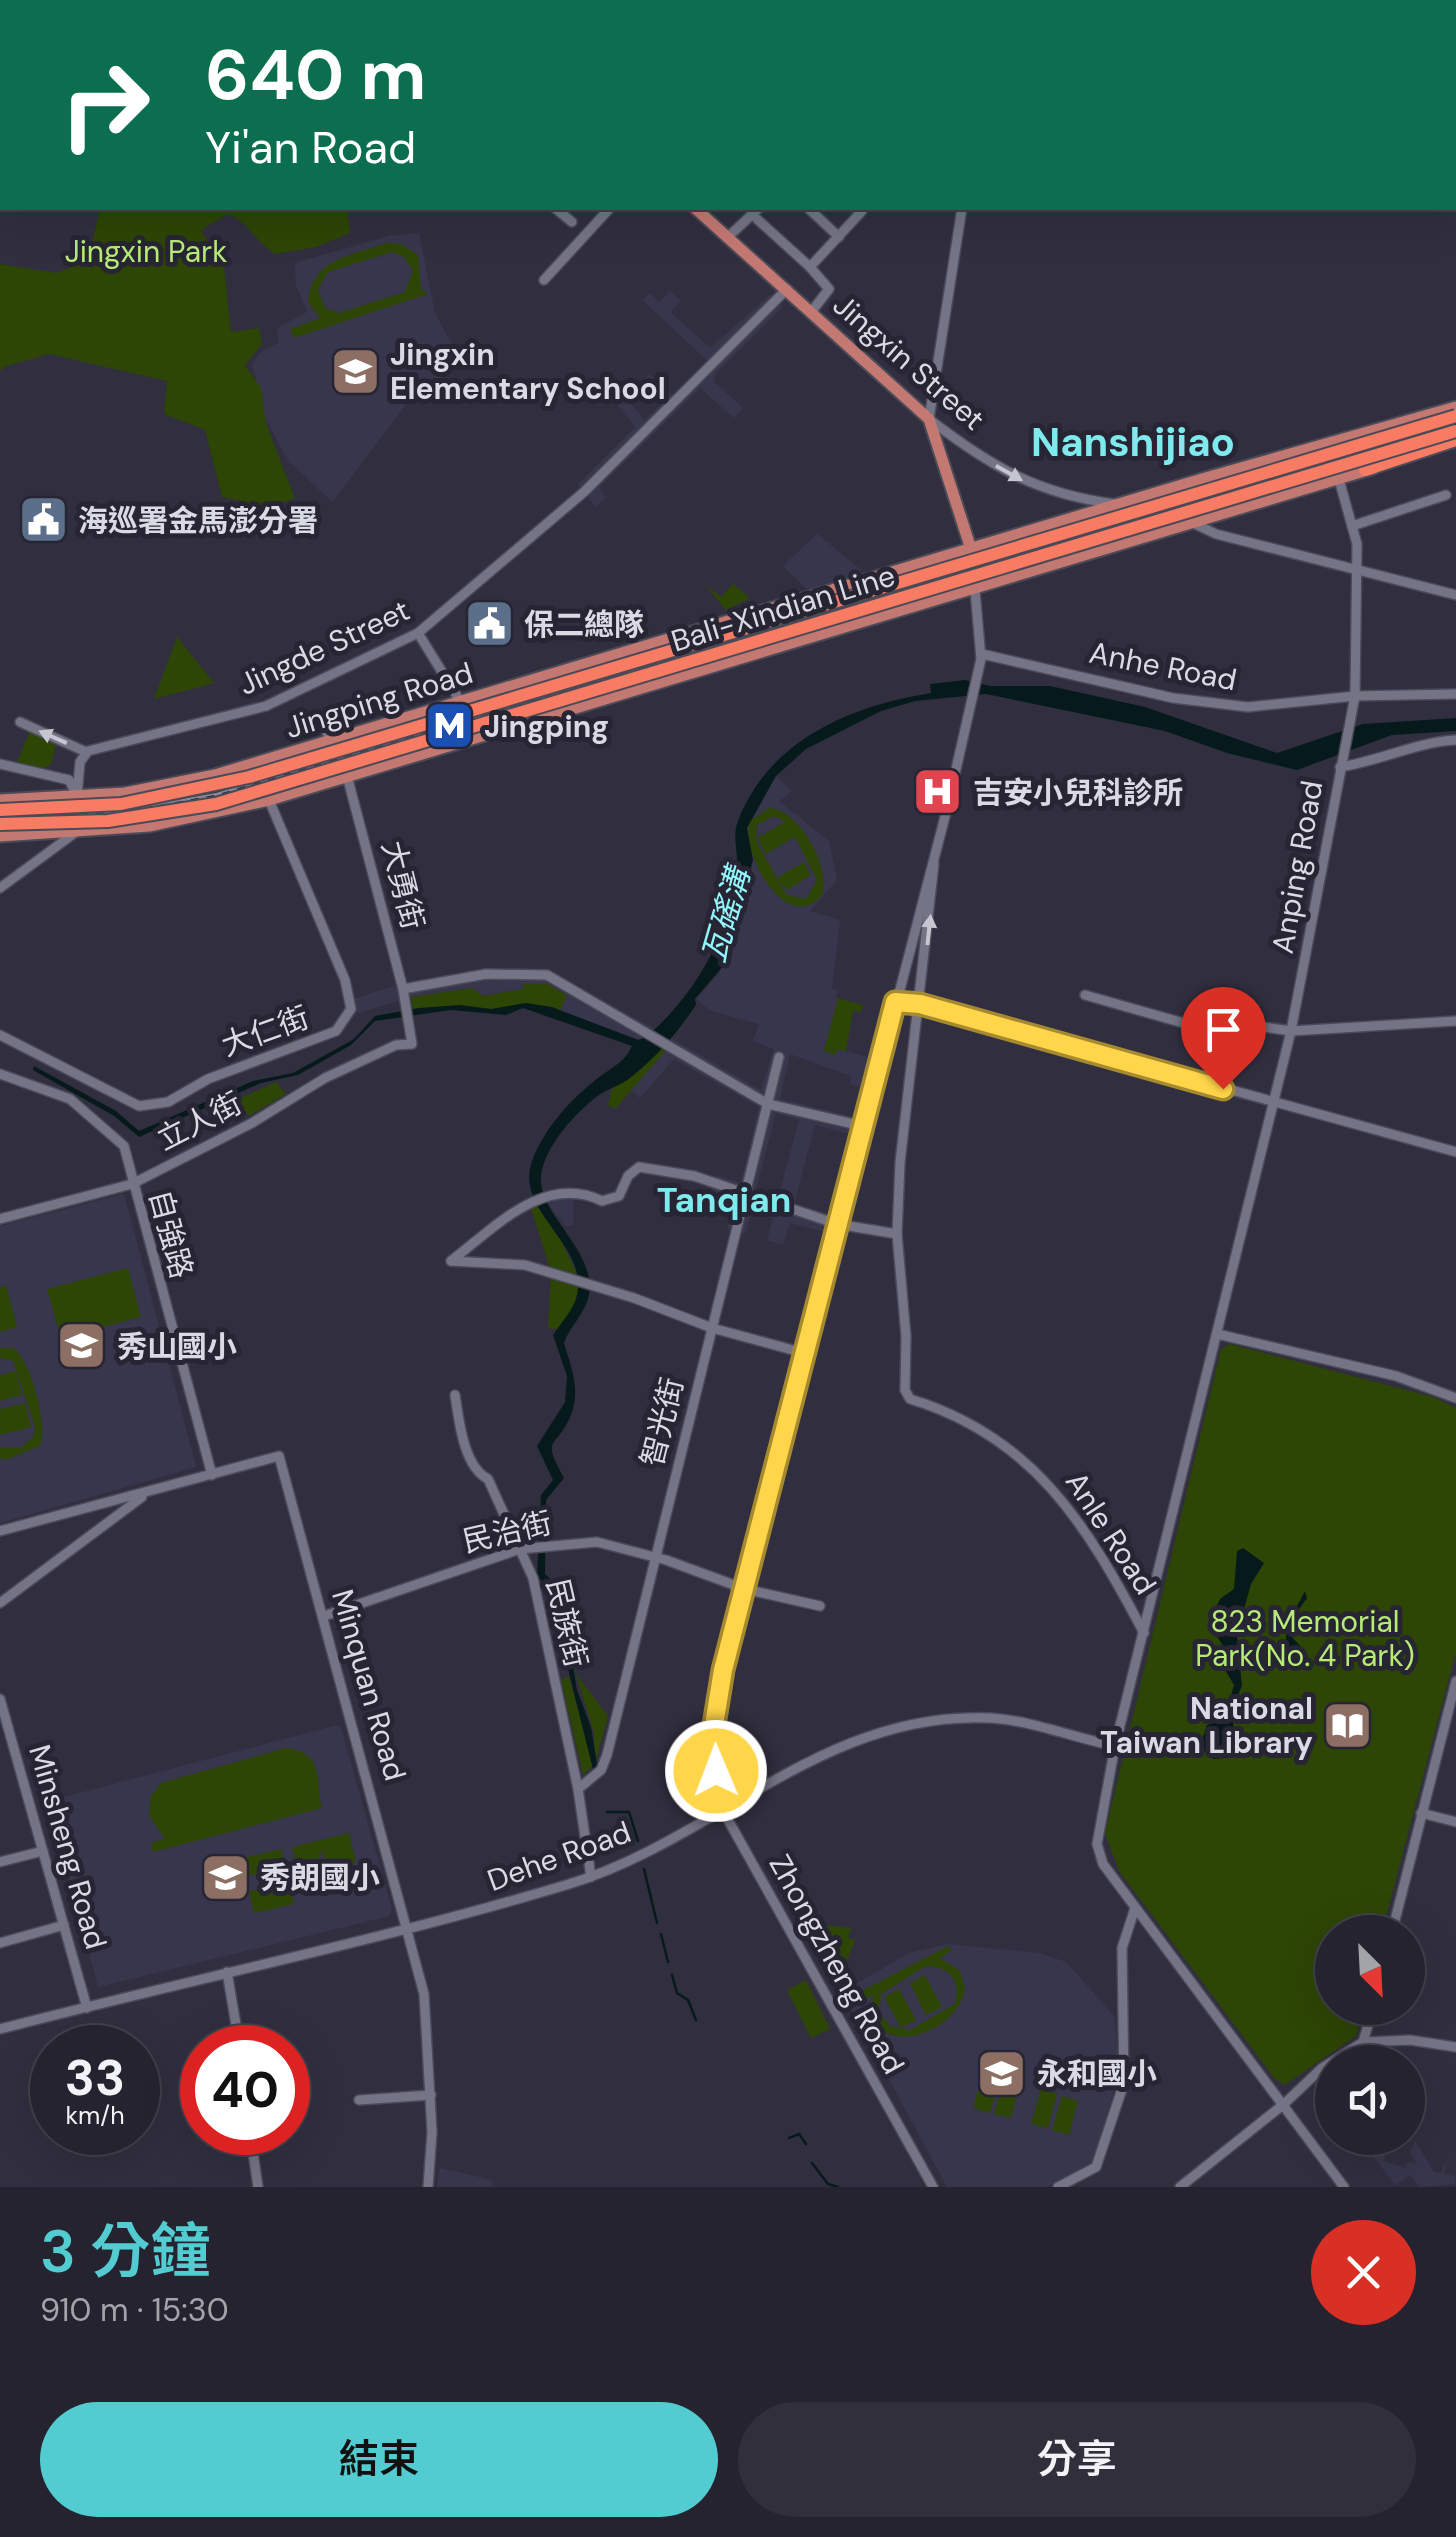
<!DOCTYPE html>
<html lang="zh-TW">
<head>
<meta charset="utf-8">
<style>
	body { margin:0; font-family:"DM Sans","Noto Sans TC",sans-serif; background:#312f3b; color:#f1f3f6; height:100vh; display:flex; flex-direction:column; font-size:38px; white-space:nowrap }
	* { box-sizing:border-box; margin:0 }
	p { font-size:32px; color:#a3a4aa }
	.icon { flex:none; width:55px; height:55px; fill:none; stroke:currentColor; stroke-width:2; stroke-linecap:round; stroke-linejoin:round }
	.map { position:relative; height:2187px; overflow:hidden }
	.sheet { display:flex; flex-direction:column; background:#25232f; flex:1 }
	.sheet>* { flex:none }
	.guide { position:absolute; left:0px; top:0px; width:1458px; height:210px; box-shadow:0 10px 40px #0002,0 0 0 2px #42404b; background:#0b6e4f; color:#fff; overflow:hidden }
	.needle { width:65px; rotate:156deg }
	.buttons { position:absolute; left:1315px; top:1915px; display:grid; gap:20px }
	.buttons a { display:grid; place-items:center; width:110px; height:110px; border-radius:50%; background:#25232f; box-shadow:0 10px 40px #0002,0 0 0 2px #42404b; font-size:50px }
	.speed { position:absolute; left:30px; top:2025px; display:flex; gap:20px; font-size:50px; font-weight:700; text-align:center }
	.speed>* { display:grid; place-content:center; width:130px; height:130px; border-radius:50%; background:#25232f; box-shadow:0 10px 40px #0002,0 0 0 2px #42404b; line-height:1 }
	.speed small { font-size:25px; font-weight:400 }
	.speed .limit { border:15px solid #d22; background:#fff; color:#111 }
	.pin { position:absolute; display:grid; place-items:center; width:85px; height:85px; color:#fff; margin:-102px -42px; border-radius:50% 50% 50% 0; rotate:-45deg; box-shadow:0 0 10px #0007 }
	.pin .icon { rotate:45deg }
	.me { position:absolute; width:110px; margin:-55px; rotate:359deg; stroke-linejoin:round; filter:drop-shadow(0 0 8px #0008) }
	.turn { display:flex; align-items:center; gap:35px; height:210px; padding:0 40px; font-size:45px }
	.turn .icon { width:130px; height:130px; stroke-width:2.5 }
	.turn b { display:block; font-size:70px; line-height:85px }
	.round { display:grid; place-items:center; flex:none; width:105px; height:105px; border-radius:52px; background:#312f3b }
	.summary { display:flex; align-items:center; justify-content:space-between; height:170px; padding:0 40px }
	h1 { font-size:60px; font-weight:600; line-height:75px; color:#52ccd0 }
	.cta { display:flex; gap:20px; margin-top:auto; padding:20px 40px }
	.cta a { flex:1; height:115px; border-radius:60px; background:#52ccd0; color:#111; font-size:40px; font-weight:600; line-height:115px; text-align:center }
	.cta a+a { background:#312f3b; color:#f1f3f6 }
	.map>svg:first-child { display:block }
</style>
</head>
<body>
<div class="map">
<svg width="1456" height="2187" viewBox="0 0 1456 2187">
	<rect width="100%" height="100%" fill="#312f3f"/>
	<g fill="#38364c" fill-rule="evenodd">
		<path d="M419,233L435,313L463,365L414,394L332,502L287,459L253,395L258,387L252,364L261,352L279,342L277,328L307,312L296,285L295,263L389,236Z"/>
		<path d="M670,291L681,301L670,312L710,348L770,295L783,307L715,374L714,382L743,408L734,418L700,388L599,487L605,498L596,507L578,484L635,427L614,400L621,393L645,420L666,400L643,380L649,374L672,395L707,360L643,301L649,293L659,302Z"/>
		<path d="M817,534L860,569L863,574L808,590L783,566Z"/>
		<path d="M776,776L792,791L779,801L829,841L837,880L810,911L840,920L832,989L838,991L836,998L863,1005L861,1012L853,1011L846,1051L870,1058L863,1087L850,1084L851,1076L790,1054L780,1099L855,1117L850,1134L815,1125L794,1204L830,1214L825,1232L790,1223L783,1245L767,1240L773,1218L752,1212L745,1234L727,1229L734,1203L710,1194L716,1175L741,1183L759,1107L674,1059L640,1098L630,1090L666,1049L560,1011L567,995L523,984V989L482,996L472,988L411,997L358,1013L353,999L407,982L487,970L551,972L675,1040L696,1005L676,1041L761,1090L774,1049L753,1041L759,1024L711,1011L696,999L719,974L736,934L744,828ZM776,1113L799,1120L778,1198L756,1190Z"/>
		<path d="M573,1193V1225L566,1226L544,1200Z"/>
		<path d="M124,1194L196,1467L0,1523V1226Z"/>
		<path d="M337,1725L341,1728L392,1909L389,1916L98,1987L49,1801Z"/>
		<path d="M947,1944L1039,1953L1066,1962L1114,2016L1119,2061L1116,2085L1092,2161L1080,2172L1047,2187H947L842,1992L909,1953Z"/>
		<path d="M1382,2138H1388L1384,2161L1405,2168L1407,2162L1417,2164L1410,2152L1415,2141L1434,2172L1441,2173L1446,2162L1444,2174L1455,2176L1456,2184L1420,2187L1410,2175L1395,2185L1372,2155L1382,2153L1379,2149L1387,2143Z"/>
		<path d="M440,2168L493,2180L492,2187H437Z"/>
	</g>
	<g fill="#2d4505" fill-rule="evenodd">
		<path d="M100,208H347L350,233L316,247L276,254C255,242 250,223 228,214L201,230L215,255L213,260L223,258L231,332L259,328L262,344L245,365L261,388L266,423L295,499L264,506L222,497L205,430L164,414L167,381L49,354L3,367L0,372V264L56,273L88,261Z"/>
		<path d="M387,243L401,244L418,255L421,289L428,294L294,338L290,329L320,318L308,302C311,259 352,255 387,243ZM392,252L404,257L413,271L405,292L339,313L325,308L318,290L328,272Z"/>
		<path d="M705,584L721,597L733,584L750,598L726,610Z"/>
		<path d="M177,637L214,683L154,699Z"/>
		<path d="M30,731L57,741L51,764L44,768L17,762Z"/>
		<path d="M769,808C799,809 832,868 822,895C787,937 739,852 750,821ZM774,816L785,822L757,838L766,854L795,837L817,880L806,899L787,895L778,881L787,890L811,875L804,862L777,878L756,841L757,825Z"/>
		<path d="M523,984H547L567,995L560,1011L526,1003L507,1009H413L411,997L472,988L483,996L523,989Z"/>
		<path d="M838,998L863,1005L861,1012L853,1011L846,1051L838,1049L835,1055L824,1051Z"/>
		<path d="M662,1047L667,1049L615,1109L608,1105L612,1089Z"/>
		<path d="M276,1082L286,1094L249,1116L236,1100Z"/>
		<path d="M538,1204L553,1224L577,1274L550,1269L531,1208Z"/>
		<path d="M128,1268L141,1317L61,1338L47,1289Z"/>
		<path d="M551,1273L583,1284L574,1313L562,1330L548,1328Z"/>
		<path d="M6,1285L17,1327L0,1332V1287Z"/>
		<path d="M1230,1344L1433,1397L1456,1408V1652L1382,1932H1332V2008H1363L1356,2036L1285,2085L1275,2079L1119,1871L1105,1833L1221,1349Z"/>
		<path d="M0,1348H13C31,1359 49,1428 40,1446L5,1460L0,1458V1447L21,1448L33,1437L35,1427L13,1361L0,1358Z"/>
		<path d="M16,1371L22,1395L0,1401V1375Z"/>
		<path d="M25,1403L31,1427L0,1435V1409Z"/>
		<path d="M576,1674L608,1716L595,1764L594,1733Z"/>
		<path d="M569,1677L593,1765L583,1775L561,1679Z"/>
		<path d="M286,1748C326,1753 315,1781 322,1808L153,1852L151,1843L165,1839L149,1815L151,1796L161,1783Z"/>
		<path d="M349,1833L356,1862L328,1868L322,1850L320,1858L296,1864L292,1847Z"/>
		<path d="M281,1849L286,1867L230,1880L226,1862Z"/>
		<path d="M357,1865L362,1888L331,1895L326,1873Z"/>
		<path d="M289,1882L294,1904L254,1913L249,1891Z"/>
		<path d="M817,1924L851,1928L848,1938L855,1940L840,1978L833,1979L813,1938Z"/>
		<path d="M948,1946L951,1951L940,1958L960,1971L965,1988C959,2037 863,2064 873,1995L858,2002L854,1995ZM926,1966C950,1967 961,1979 955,2004L910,2030L890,2026L880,2013L881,1994Z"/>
		<path d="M925,1975L942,2007L926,2015L910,1983Z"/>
		<path d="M806,1980L830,2029L811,2038L787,1990Z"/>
		<path d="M899,1989L916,2020L901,2028L884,1997Z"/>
		<path d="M983,2074L1000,2079L990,2113L973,2108Z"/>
		<path d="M1004,2080L1020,2084L1011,2118L994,2114Z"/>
		<path d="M1041,2089L1057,2094L1048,2128L1031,2124Z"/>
		<path d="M1062,2096L1078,2101L1069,2135L1052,2130Z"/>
	</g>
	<g fill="#061a1b">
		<path d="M965,680L990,686H1050L1145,707L1277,753L1363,724L1456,718V731L1392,735L1297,770L1227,753L1165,731L986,694L915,701L881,711L806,749L776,776L747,828L753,860L724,965L695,999L696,1005C677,1033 658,1056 630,1078C620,1086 606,1089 596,1097C574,1115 549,1142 542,1170C531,1210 597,1248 589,1295C585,1314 570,1326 564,1343C571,1367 581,1389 571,1415C556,1451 540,1435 564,1478L546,1500L545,1574L560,1588L577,1690L591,1727L598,1770L594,1773L558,1629L555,1596L537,1576L541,1495L553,1480L537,1446L565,1402L567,1376L553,1335C561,1323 574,1309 577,1295C588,1247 521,1214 530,1169C537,1137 568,1102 593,1082C607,1070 624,1064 632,1046L523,1008L506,1015L451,1010L375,1021L351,1045L298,1075L261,1083L139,1137L114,1116L33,1070L34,1066L116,1111L139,1131L253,1081L293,1073L354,1039L375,1016L419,1008L460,1005L491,1009L526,1003L552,1007L638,1040L646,1037C694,997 733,930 737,866C738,851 732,835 738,821C769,740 850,706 931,693L930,684Z"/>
		<path d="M1243,1548L1264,1563L1251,1584L1237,1635L1242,1686C1228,1716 1231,1711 1237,1742L1226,1758L1213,1759L1200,1747L1207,1725L1224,1720L1234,1685L1224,1668L1226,1651L1209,1623L1220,1599L1234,1589L1237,1551Z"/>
		<path d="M1305,1591L1307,1598L1297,1612L1291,1636L1304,1650L1293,1648L1285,1653L1287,1625Z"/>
	</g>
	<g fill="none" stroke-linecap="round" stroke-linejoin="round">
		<g stroke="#061a1b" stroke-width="2.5">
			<path d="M607,1812H629L638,1841"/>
			<path d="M644,1869L657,1923"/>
			<path d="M661,1934L668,1962"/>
			<path d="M672,1975L677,1993L688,2000L696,2020"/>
			<path d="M789,2138L799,2134L806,2144"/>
			<path d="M812,2163L828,2184L838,2187"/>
		</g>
		<defs>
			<g id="minor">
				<path d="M763,0L765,2"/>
				<path d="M837,0L839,2"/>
				<path d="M41,2L42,0"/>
				<path d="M615,2V0"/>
				<path d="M993,2L994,0"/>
				<path d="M1406,2V0"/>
				<path d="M0,68L2,63"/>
				<path d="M1455,90H1456"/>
				<path d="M1455,171H1456"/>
				<path d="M555,208L572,222"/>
				<path d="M808,208L839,237"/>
				<path d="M962,208L929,419C990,466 1037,494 1115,504"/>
				<path d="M757,219L810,267"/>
				<path d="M729,236L759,208"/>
				<path d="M544,280L610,208"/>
				<path d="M812,311L829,289L810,267L862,211L858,208"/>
				<path d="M1338,476L1357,544L1355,696L1291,1031L1115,1746L1097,1844L1103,1864L1344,2187"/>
				<path d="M1191,522L1216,534L1456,595"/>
				<path d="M1352,526L1446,495"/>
				<path d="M418,633L460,701"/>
				<path d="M982,654L1173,698L1248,707L1355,696L1456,694"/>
				<path d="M20,722L86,752"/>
				<path d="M331,743L322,720L357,706"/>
				<path d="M0,764L69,780L76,793"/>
				<path d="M1340,767C1380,761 1416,742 1456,740"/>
				<path d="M77,796L80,762L88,751L266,706L418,633L584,492L787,289"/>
				<path d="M934,864L900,1163L897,1234L906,1336L905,1390L910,1399C1033,1436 1087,1525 1144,1633"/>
				<path d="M0,888L76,832"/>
				<path d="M403,989L486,974L547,975L768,1104L862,1126"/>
				<path d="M1085,995L1201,1028L1250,1025L1291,1031L1456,1021"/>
				<path d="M895,1002L920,1004L1456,1152"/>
				<path d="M0,1035L139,1106L168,1102L208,1079L336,1031L351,1009L345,980L269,800L275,765"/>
				<path d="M0,1074L70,1099L124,1146L212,1475"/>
				<path d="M0,1219L132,1184L252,1123L325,1078L396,1045L412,1044L403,989L346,772"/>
				<path d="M451,1261C495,1227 545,1173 602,1201L619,1196L628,1176L639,1167L694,1176L837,1224L897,1234"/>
				<path d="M451,1261L525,1265L634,1298L712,1328L804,1353"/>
				<path d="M1217,1334L1396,1376L1456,1398"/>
				<path d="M455,1395C459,1420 463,1466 488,1479L533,1578L578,1789L591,1877"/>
				<path d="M0,1531L279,1456L424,1994L432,2132L428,2187"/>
				<path d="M0,1603L142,1497"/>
				<path d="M324,1616L520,1549L597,1542L666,1560L745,1589L820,1606"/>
				<path d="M0,1699L87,2008"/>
				<path d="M578,1789L601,1770L607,1755L779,1057"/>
				<path d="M1421,1813L1456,1822"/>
				<path d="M0,1862L43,1851"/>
				<path d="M1392,1932L1456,1681"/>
				<path d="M0,1943L64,1925"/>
				<path d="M227,1972L240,2048"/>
				<path d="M0,2029C188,1980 379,1941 566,1885C715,1841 823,1710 990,1718C1030,1720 1075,1738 1115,1746"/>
				<path d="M1363,2042L1373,2008"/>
				<path d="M1053,2068L1124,2083"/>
				<path d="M359,2100L431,2095"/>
				<path d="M250,2132L258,2187"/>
				<path d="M933,2187L722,1809L713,1746L723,1670L947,809L981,659L972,556"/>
				<path d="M1058,2187L1096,2167L1124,2083L1122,1948L1135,1908"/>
				<path d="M1180,2187L1284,2104L1322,2068L1363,2042L1410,2040L1456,2047"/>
			</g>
			<g id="major">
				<path d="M470,0L473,2"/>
				<path d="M695,208L929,419L971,549"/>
				<path d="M1410,436L1456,423"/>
				<path d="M0,800L125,793L215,775L1202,479L1456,407"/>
				<path d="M0,836L149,826L269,800L1374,468"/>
			</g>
			<path id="highway" d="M1365,470L1456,440"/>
		</defs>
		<use href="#minor" stroke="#4b4a57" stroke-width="12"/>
		<use href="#major" stroke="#4b4a57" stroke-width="15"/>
		<use href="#highway" stroke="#4b4a57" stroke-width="16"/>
		<use href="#minor" stroke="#757486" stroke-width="9"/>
		<use href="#major" stroke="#c47872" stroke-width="11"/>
		<use href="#highway" stroke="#f87b64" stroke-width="12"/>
		<defs>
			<path id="rail" d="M0,819L138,810L216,796L1456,425"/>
		</defs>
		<use href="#rail" stroke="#898895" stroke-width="6"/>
		<use href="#rail" stroke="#272534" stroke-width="2.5" stroke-dasharray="8" stroke-linecap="butt"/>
		<defs>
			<g id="highway-bridge">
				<path d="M0,810L121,804L249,777L1456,416"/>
				<path d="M0,824L108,821L216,804L1456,431"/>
			</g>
		</defs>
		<use href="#highway-bridge" stroke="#4b4a57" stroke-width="16" stroke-linecap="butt"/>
		<use href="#highway-bridge" stroke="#f87b64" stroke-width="12"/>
	</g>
	<defs><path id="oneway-solid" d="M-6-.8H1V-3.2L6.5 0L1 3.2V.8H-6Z" transform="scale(2.5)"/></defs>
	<g fill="#c6c6d1">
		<use href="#oneway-solid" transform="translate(1009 473) rotate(29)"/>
		<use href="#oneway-solid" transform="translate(53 737) rotate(-156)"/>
		<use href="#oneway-solid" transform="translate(929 930) rotate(-84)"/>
	</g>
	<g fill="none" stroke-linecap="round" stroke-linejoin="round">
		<defs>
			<path id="route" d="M716,1771L714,1725L723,1670L895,1002L920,1004L1223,1089"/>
		</defs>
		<use href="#route" stroke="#a68a30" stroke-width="25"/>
		<use href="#route" stroke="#ffd54a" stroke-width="18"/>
	</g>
	<defs>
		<symbol id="school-square" viewBox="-11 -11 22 22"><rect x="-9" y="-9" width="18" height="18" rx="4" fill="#8d6e63" stroke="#272534"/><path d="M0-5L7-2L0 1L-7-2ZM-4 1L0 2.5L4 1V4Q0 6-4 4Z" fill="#fff"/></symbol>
		<symbol id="civic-square" viewBox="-11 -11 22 22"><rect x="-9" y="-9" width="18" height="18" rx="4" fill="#5c6f8a" stroke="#272534"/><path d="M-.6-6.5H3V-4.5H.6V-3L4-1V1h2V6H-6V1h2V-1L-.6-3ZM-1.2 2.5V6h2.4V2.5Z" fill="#fff"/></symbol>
		<symbol id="metro-square" viewBox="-11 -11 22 22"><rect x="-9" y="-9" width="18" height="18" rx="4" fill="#1a4fb4" stroke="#272534"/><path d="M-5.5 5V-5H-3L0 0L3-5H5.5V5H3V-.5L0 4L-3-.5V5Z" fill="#fff"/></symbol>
		<symbol id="hospital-square" viewBox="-11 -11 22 22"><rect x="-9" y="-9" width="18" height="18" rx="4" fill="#e0444e" stroke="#272534"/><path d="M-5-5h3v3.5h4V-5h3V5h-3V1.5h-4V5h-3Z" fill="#fff"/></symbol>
		<symbol id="library-square" viewBox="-11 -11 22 22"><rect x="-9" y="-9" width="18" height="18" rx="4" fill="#8d6e63" stroke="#272534"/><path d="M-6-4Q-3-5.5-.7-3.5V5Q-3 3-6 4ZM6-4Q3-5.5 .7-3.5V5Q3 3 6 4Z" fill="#fff"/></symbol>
	</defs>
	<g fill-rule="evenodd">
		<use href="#school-square" x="328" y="344" width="55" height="55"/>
		<use href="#civic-square" x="16" y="492" width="55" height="55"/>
		<use href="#civic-square" x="462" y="596" width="55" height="55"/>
		<use href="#metro-square" x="422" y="698" width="55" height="55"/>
		<use href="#hospital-square" x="910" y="764" width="55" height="55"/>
		<use href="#school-square" x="54" y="1318" width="55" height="55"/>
		<use href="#library-square" x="1320" y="1698" width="55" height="55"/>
		<use href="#school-square" x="198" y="1850" width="55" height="55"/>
		<use href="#school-square" x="974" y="2046" width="55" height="55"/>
	</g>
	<g text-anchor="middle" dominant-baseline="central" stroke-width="10" stroke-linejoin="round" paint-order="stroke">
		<g font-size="30" fill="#b7eb75" stroke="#272534">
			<text x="146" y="251">Jingxin Park</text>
			<text x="1305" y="1621">823 Memorial<tspan x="1305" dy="34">Park(No. 4 Park)</tspan></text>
		</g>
		<g font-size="30" font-weight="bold" fill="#dadae4" stroke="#272534" text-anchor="start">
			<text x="390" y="354">Jingxin<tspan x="390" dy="34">Elementary School</tspan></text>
			<text x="78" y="520">海巡署金馬澎分署</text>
			<text x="524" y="624">保二總隊</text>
			<text x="484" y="726">Jingping</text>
			<text x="973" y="792">吉安小兒科診所</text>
			<text x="117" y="1346">秀山國小</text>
			<text x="1313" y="1708" text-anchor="end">National<tspan x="1313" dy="34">Taiwan Library</tspan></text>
			<text x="260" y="1877">秀朗國小</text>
			<text x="1037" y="2073">永和國小</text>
		</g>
		<g font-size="30" fill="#dadae4" stroke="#272534">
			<text transform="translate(909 362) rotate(41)">Jingxin Street</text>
			<text transform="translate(783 608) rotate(-17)">Bali-Xindian Line</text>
			<text transform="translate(324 647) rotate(-25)">Jingde Street</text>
			<text transform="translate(1163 666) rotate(11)">Anhe Road</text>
			<text transform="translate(379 700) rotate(-17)">Jingping Road</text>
			<text transform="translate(1297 867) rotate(-80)">Anping Road</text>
			<text transform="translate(403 885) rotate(76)">大勇街</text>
			<text transform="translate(265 1031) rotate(-20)">大仁街</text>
			<text transform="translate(199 1121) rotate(-27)">立人街</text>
			<text transform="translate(171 1234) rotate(75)">自強路</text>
			<text transform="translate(662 1422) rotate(-76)">智光街</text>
			<text transform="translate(507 1532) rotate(-13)">民治街</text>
			<text transform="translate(1111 1533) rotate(57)">Anle Road</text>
			<text transform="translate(567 1623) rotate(77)">民族街</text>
			<text transform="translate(369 1685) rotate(74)">Minquan Road</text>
			<text transform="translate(68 1847) rotate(74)">Minsheng Road</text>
			<text transform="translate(559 1856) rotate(-20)">Dehe Road</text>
			<text transform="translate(837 1964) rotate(61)">Zhongzheng Road</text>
		</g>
		<g font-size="32" font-style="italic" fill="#92f7fd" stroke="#272534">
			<text transform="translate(726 915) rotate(-74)">瓦磘溝</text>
		</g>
		<g font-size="35" font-weight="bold" fill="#7eeaee" stroke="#272534">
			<text x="724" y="1200">Tanqian</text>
		</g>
		<g font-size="40" font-weight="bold" fill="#7eeaee" stroke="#272534">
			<text x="1133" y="442">Nanshijiao</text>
		</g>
	</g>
</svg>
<div class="buttons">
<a><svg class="needle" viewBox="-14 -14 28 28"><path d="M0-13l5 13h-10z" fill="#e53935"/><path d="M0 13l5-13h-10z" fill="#a3a4aa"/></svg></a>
<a><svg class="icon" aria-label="sound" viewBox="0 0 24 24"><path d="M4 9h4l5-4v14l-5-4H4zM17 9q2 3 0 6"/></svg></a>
</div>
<div class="speed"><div>33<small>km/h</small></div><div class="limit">40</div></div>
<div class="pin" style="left:1223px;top:1089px;background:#d93025"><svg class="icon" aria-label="arrive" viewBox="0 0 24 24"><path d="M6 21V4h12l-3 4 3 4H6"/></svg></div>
<svg class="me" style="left:716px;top:1771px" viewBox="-20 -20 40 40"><circle r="17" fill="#ffd54a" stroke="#fff" stroke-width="3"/><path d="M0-11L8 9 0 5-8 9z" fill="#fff"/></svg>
<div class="guide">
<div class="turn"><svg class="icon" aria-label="right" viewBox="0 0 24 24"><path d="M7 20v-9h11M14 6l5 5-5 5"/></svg><div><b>640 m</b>Yi'an Road</div></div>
</div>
</div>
<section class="sheet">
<div class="summary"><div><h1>3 分鐘</h1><p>910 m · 15:30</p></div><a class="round" style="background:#d93025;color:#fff"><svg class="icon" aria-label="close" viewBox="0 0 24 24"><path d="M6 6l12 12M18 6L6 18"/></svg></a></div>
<div class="cta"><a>結束</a><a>分享</a></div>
</section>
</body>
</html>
